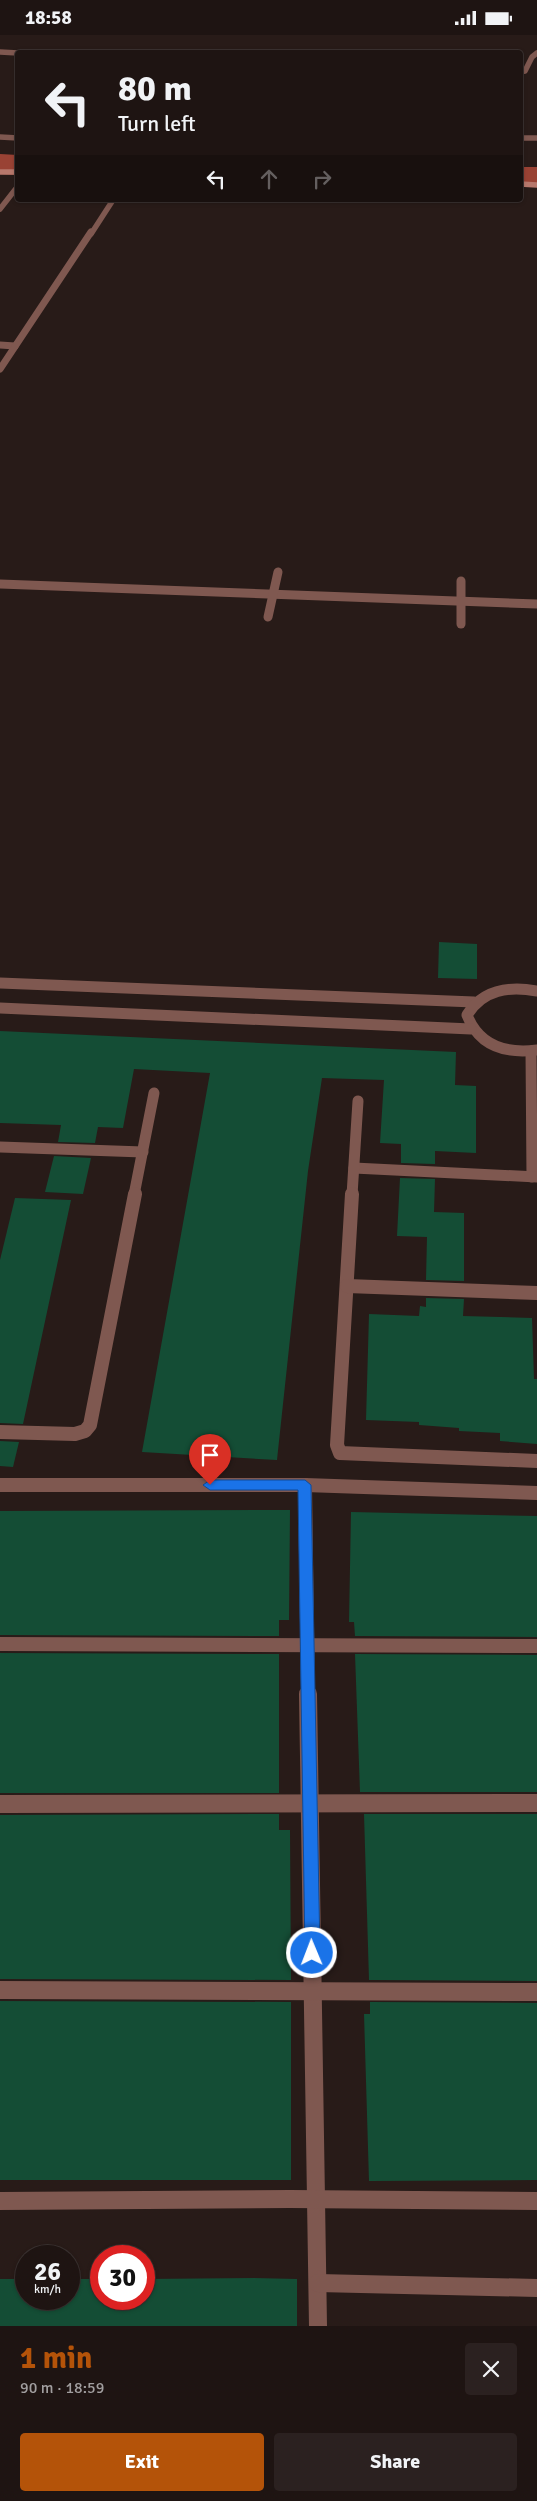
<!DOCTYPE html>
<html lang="en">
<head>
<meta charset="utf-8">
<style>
	body { margin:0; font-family:Signika,sans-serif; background:#2b2120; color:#f1f3f6; height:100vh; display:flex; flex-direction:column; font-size:19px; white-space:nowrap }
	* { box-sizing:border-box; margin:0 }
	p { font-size:16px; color:#a19e9f }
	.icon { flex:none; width:28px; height:28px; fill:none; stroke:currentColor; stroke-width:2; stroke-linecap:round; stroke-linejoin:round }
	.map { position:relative; height:2291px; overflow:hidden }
	.panel { display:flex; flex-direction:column; background:#1e1412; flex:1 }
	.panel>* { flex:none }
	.guide { position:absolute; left:15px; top:15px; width:508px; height:152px; border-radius:5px; box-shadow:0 1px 4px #0004,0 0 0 1px #3c3332; background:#1e1412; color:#f1f3f6; overflow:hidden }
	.speed { position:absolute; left:15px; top:2210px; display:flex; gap:10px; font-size:25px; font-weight:700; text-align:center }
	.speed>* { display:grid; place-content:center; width:65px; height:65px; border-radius:50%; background:#1e1412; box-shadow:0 1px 4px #0004,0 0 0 1px #3c3332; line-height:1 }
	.speed small { font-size:12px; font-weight:400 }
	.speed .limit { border:8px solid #d22; background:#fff; color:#111 }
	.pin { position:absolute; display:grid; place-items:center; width:42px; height:42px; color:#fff; margin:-51px -21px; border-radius:50% 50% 50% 0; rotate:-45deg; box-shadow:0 0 5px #0007 }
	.pin .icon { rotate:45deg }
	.me { position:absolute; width:55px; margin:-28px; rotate:359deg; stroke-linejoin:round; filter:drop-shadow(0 0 4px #0008) }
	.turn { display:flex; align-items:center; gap:18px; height:105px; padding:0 20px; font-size:22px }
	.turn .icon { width:65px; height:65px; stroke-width:2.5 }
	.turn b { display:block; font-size:35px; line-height:42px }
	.lanes { display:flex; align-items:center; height:48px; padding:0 20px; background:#0003; justify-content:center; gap:25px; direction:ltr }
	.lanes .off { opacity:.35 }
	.round { display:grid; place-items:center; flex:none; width:52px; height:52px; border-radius:5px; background:#2b2120 }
	.summary { display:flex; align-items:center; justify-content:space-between; height:85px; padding:0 20px }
	h1 { font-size:30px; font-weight:800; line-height:38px; color:#b45309 }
	.cta { display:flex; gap:10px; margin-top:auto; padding:10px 20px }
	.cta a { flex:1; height:58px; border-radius:5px; background:#b45309; color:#fff; font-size:20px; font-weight:800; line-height:58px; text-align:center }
	.cta a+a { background:#2b2120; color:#f1f3f6 }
	.status { display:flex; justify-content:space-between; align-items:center; height:35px; padding:0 25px; background:#1e1412; direction:ltr }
	.status svg { height:14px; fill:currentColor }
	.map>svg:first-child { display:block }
</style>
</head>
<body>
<div class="status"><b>18:58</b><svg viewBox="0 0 49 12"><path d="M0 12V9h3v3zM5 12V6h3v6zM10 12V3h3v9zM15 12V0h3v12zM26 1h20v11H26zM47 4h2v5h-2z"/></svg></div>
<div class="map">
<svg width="537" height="2291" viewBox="0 0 537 2291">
	<rect width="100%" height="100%" fill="#281b18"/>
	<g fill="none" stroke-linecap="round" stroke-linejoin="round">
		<g fill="#994234" fill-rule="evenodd">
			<path d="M0,119L18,120V140L0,139Z"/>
			<rect x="520" y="132" width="17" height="20"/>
		</g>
	</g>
	<g fill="#144d35">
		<path d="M439,907L477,909V944L438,943Z"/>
		<path d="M0,996L456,1017L455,1050L476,1051V1118L435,1116V1129L401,1128V1109L380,1108L384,1045L322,1043L308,1136L277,1425L142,1417L210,1038L134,1034L123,1093L98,1092L95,1108L58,1107L61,1090L0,1088Z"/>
		<path d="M54,1121L91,1123L83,1159L45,1157Z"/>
		<path d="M400,1143L435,1144L434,1177L464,1178V1246L426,1245L427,1202L397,1201Z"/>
		<path d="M15,1163L71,1165L23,1389L0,1388V1225Z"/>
		<path d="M426,1263L464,1264L463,1281L532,1283L534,1344H537V1409L500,1406V1398L459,1396V1393L419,1390V1387L366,1385L369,1279L419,1281L420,1271L426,1272Z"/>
		<path d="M0,1406L19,1407L13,1432L0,1431Z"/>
		<path d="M290,1475L289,1585H279V1601L0,1600V1476Z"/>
		<path d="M351,1477L537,1481V1602L355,1601L354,1587H349Z"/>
		<path d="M0,1618L279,1619V1758H0Z"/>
		<path d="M355,1619L537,1620V1757H360Z"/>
		<path d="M279,1779V1795H290L291,1945L0,1944V1780Z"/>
		<path d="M364,1779H537V1946L369,1945Z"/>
		<path d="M0,1966L291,1967V2145H0Z"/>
		<path d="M370,1967L537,1968V2145L369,2146L364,1979H370Z"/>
		<path d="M253,2243L297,2244V2291H0V2244H26V2264H69V2244H101V2264H144V2244Z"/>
	</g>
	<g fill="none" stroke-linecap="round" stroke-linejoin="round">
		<g stroke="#7f5850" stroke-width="5.5">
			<path d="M0,17L18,18"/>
			<path d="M520,37L525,36L532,22L537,18"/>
			<path d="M0,102L18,103"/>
			<path d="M520,103H537"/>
			<path d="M0,174L18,151"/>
			<path d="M91,199L113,165"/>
		</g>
		<g stroke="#7f5850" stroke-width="7">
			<path d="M0,310L15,311"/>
			<path d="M0,334L91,197"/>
		</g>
		<g stroke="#7f5850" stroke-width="9">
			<path d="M461,546V589"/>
			<path d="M0,549L537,569"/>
			<path d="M268,582L278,537"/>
		</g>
		<g stroke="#7f5850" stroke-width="11">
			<path d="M0,948L474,967"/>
			<path d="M537,956C509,951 483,954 467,980C479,1011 505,1019 537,1015"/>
			<path d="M0,973L471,994"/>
			<path d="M531,1016L532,1142"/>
			<path d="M0,1112L143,1117"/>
			<path d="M354,1133L537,1142"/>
			<path d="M134,1160L154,1058"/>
			<path d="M352,1160L358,1066"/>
		</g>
		<g stroke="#7f5850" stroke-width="14">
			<path d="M352,1159L337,1410L340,1418L537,1426"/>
			<path d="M347,1251L537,1258"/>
			<path d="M0,1397L75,1399L85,1396L90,1390L135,1159"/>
			<path d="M0,1450H305L537,1458"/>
			<path d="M305,1450L308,1660"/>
			<path d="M0,1609L537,1611"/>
		</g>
		<g stroke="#7f5850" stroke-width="18">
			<path d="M308,1659L318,2291"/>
			<path d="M0,1769L537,1768"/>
			<path d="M0,1955L537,1957"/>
			<path d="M0,2166L290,2164L537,2166"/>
			<path d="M318,2248L537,2253"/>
		</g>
		<g stroke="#b7786c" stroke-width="5.5">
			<path d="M0,137H18"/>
			<path d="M520,149L537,150"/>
		</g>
	</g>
	<path fill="#1a73e8" stroke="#114b97" d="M210,1445H305L311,1450L320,1918L318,1923L312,1925L307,1923L305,1918L298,1455H210L203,1450Z"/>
</svg>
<div class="speed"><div>26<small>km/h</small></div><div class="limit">30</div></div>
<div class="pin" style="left:210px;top:1450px;background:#d93025"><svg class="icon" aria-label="arrive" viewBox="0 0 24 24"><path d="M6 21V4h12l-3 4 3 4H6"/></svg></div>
<svg class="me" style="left:312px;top:1918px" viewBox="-20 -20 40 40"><circle r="17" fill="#1a73e8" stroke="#fff" stroke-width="3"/><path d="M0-11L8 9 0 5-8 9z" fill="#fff"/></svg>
<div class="guide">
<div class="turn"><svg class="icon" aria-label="left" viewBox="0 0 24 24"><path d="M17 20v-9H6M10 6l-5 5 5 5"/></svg><div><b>80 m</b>Turn left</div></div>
<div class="lanes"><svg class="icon" aria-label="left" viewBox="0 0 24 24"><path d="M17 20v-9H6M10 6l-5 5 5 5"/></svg><svg class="icon off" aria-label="ahead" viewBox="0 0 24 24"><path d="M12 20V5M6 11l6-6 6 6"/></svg><svg class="icon off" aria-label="right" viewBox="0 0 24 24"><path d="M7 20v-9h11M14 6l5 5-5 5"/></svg></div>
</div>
</div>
<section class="panel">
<div class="summary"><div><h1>1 min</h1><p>90 m · 18:59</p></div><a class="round"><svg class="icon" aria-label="close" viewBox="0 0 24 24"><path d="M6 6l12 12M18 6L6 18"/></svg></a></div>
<div class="cta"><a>Exit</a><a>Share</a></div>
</section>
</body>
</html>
